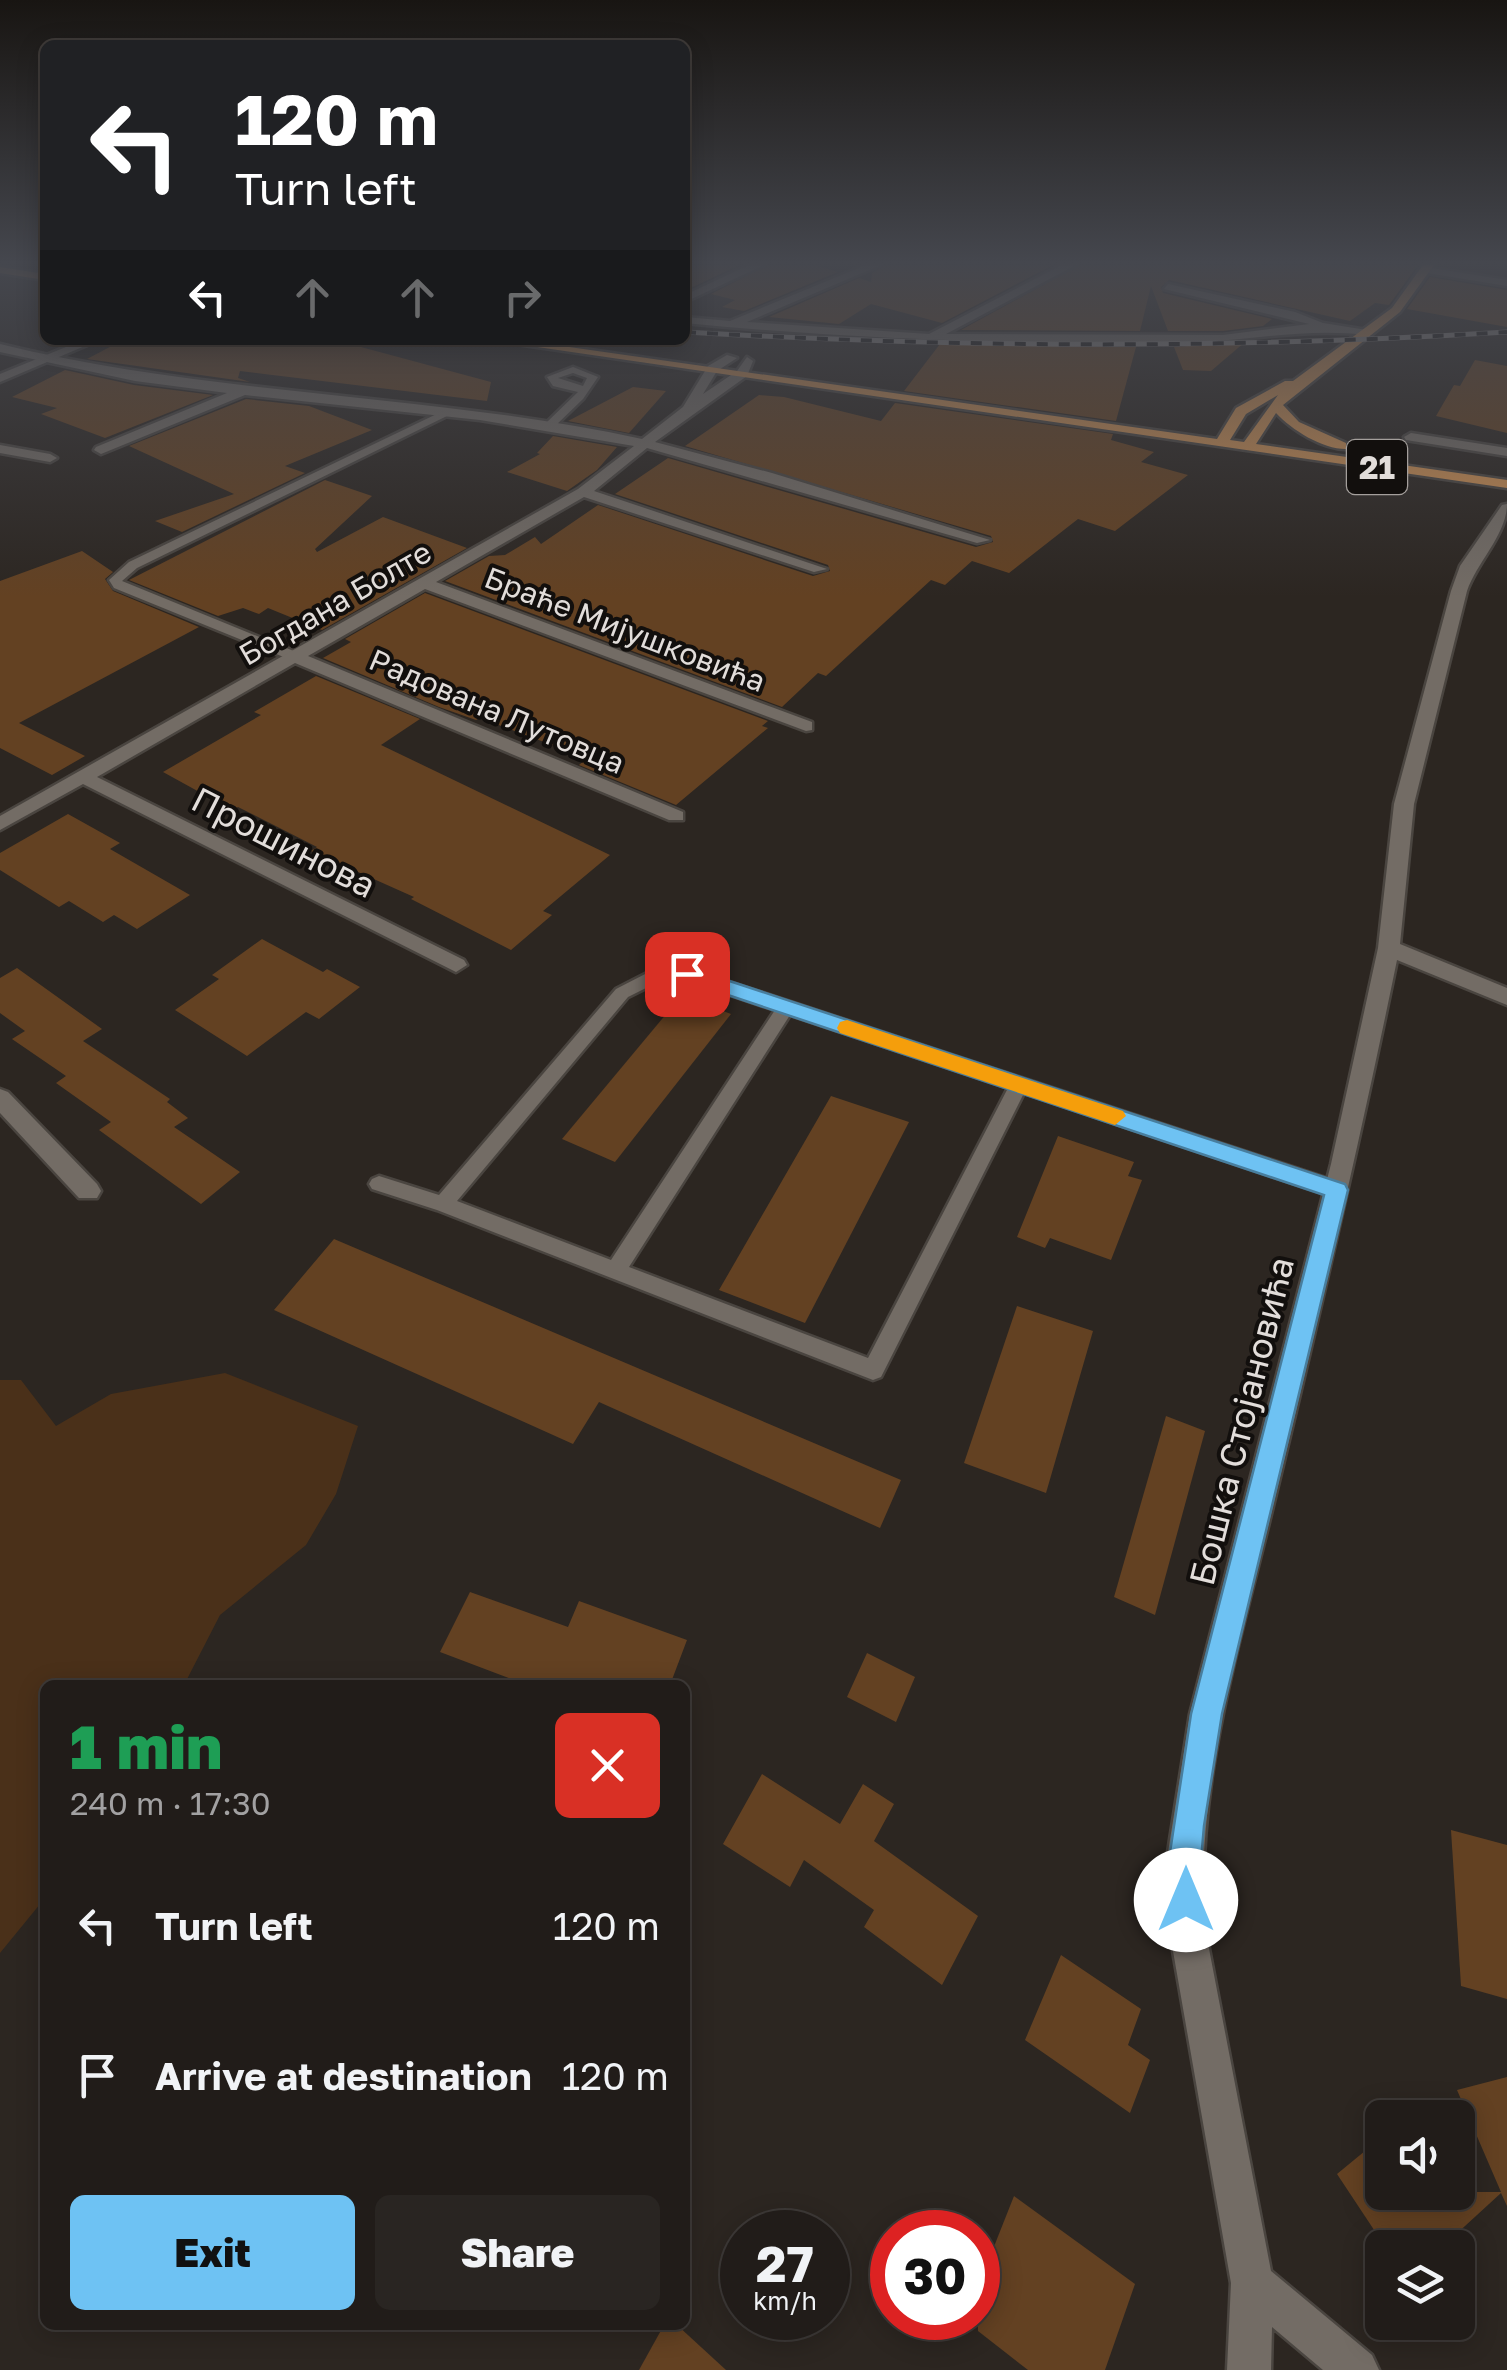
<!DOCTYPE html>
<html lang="en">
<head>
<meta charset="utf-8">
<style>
	body { margin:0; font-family:"Golos Text",sans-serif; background:#292522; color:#f1f3f6; height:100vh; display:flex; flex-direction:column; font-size:38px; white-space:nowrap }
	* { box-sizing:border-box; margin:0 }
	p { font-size:32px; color:#a2a1a2 }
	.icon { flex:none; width:55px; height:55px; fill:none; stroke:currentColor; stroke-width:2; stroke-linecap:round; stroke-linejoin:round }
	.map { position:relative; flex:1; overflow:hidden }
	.details { position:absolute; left:40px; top:1680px; width:650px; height:650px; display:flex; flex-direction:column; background:#211c19; border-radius:15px; box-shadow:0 5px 25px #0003,0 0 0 2px #3e3a38 }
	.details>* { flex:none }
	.hud { position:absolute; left:40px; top:40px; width:650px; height:305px; border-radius:15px; box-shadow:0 5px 25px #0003,0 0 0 2px #3e3a38; background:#202124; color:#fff; overflow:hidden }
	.fabs { position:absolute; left:1365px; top:2100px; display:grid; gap:20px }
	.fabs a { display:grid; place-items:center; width:110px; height:110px; border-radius:15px; background:#211c19; box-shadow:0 5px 25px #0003,0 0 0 2px #3e3a38; font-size:50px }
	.speed { position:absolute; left:720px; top:2210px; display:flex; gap:20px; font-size:50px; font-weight:700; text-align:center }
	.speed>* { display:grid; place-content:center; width:130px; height:130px; border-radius:50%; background:#211c19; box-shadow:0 5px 25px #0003,0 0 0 2px #3e3a38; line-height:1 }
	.speed small { font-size:25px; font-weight:400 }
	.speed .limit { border:15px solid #d22; background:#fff; color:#111 }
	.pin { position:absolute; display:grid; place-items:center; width:85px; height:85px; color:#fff; margin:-42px; border-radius:20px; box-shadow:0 5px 15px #0006 }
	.me { position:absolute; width:110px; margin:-55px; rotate:0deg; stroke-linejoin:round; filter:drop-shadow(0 0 8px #0008) }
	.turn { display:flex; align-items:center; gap:35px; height:210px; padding:0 30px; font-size:45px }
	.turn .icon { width:130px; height:130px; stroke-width:2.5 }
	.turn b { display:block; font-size:70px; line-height:85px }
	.lanes { display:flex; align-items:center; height:95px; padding:0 30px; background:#0003; justify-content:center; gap:50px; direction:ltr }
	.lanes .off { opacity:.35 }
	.round { display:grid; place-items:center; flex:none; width:105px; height:105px; border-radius:15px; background:#292522 }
	.headline { display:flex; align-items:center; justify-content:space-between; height:170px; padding:0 30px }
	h1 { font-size:60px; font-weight:800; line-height:75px; color:#1e9e55 }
	.button { display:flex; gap:20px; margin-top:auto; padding:20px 30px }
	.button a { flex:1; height:115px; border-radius:15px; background:#6ec2f3; color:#111; font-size:40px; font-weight:800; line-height:115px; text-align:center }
	.button a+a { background:#292522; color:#f1f3f6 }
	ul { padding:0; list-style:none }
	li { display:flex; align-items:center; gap:30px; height:150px; padding:0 30px }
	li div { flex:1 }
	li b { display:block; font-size:38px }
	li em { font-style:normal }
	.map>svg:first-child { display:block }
</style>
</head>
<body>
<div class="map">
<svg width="1507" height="2370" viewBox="0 0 1507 2370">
	<rect width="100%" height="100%" fill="#2c2621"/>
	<path fill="#4a3019" d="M225,1373L358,1426L336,1494L306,1545L220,1615L184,1685H45V1898L0,1953V1380H21L56,1426L111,1394Z"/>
	<g fill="#634122">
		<path d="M685,265H739L693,287L685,285Z"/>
		<path d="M768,265H815L838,272L744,311L722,307L735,300L711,294Z"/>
		<path d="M885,265H1053L942,323L871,304L839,324L769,317L859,278L871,282L872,273Z"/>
		<path d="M1080,265H1418L1389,305L1375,303L1350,321L1169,280L1161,287L1163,293L1272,319L1263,326L1223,331H1168L1151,286L1140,331L961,330Z"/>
		<path d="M1430,277L1507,290V327L1407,309Z"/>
		<path d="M123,340H335L491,382L487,401L240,371L238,378L250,382L87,359Z"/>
		<path d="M1245,342L1211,371L1183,370L1174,347Z"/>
		<path d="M940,344L1049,346L1136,347L1116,421L904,391Z"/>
		<path d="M1475,360L1507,366V433L1436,416L1454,385L1460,386Z"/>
		<path d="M65,370L134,385L213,395L105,438L41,414L57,408L12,397Z"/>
		<path d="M633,387L666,391L629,433L568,421Z"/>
		<path d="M759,395L784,397L881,421L895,403L1113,434L1111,440L1154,452L1141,462L1188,475L1115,531L1078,519L1009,573L972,561L945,585L931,580L826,676L818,673L782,707L445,581L489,556L505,555L535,537L541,544L598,505L813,576L830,571L828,565L615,494L668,458L976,547L993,542L991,536L685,446Z"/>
		<path d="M246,399L309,406L372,430L285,466L305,473L182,532L155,521L234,494L129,446Z"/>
		<path d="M553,436L617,447L597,470L567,491L507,472L540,454L537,453Z"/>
		<path d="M325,480L372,496L315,549L317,552L383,517L467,548L322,630L268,608L259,614L243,608L218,616L129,580Z"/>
		<path d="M82,551L113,572L105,579L113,591L199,627L19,723L85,756L52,775L0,748V581Z"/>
		<path d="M425,593L768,721L762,726L768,728L676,805L579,765L587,758L480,718L476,720L439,707L323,658L351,642L345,639Z"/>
		<path d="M316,676L420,719L381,745L610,855L543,911L552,915L511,950L411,899L414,897L311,851L317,847L238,807L232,810L163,772L261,715L254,712Z"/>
		<path d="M68,814L120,843L110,849L190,895L137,929L114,915L103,922L69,901L59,907L0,870V853Z"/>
		<path d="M262,939L323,972L327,969L360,987L319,1019L306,1012L247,1056L175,1010L219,979L212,975Z"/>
		<path d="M17,968L102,1029L83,1041L170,1099L167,1102L188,1118L174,1127L240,1172L201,1204L99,1130L111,1122L56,1083L66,1076L12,1039L25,1031L0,1013V978Z"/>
		<path d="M682,995L731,1014L615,1162L562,1139Z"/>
		<path d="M831,1096L909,1122L805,1323L719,1290Z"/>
		<path d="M1058,1136L1134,1162L1128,1176L1142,1180L1111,1260L1050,1238L1045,1248L1017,1237Z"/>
		<path d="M334,1239L901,1480L880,1528L599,1402L573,1444L274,1310Z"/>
		<path d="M1017,1306L1093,1331L1046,1493L964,1463Z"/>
		<path d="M1166,1416L1205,1431L1155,1615L1114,1597Z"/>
		<path d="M470,1592L568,1627L579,1601L687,1640L670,1685H527L440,1652Z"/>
		<path d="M867,1653L915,1677L896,1722L847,1697Z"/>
		<path d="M762,1774L840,1824L863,1784L894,1804L874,1841L978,1916L942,1985L864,1927L874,1910L804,1860L790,1887L723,1844Z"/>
		<path d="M1451,1830L1507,1845V1999L1461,1986Z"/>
		<path d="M1061,1955L1141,2009L1128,2045L1150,2060L1130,2113L1025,2040Z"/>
		<path d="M1507,2077V2206L1501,2193L1441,2248H1386L1337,2174L1382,2137V2192H1501L1457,2090Z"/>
		<path d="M1014,2196L1135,2284L1105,2370H1028L978,2331V2287Z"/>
		<path d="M664,2325H677L726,2370H639Z"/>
	</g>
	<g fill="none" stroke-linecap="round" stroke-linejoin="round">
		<defs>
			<g id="lane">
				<path d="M573,367L598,377L583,399L554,427H546V423L578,392L553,386L547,377ZM573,373L587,378L583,386L558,378Z"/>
				<path d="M445,410L450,413L449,415L137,568L122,581L301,654V660H291L114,588L109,580L129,562Z"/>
				<path d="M687,968L1344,1184L1347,1190L1344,1196L1337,1198L1024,1093L881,1377L873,1380L437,1210L372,1189L369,1184L372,1179L379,1176L439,1195L616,989L651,971ZM686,980L775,1010L611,1260L457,1201L628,997L660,981ZM790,1015L1008,1088L868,1358L629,1267Z"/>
			</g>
			<g id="street">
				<path d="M749,265H764L685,302V295Z"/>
				<path d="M866,265H881L747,322L929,334L1062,265H1076L946,334L1223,335L1309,324L1164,289L1168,284L1295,312L1323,323L1373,331L1367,335C1300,327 1238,343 1171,343C1008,344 847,339 685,323V317L730,321Z"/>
				<path d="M1425,267L1507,280V286L1421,272Z"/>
				<path d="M0,344C211,396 430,393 642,439L683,407L708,366L727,355L737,358L717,371L703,394L737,371L747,357L753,361L747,376L655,442L772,473L990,540L977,543L647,448L594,491L827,569L814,572L584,497L436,582L812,722V730L806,731L425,589L308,656L683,812V820H669L295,663L97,777L464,960L467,965L456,972L83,784L0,830V816L578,489L634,446L480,420L245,395L101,454L94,450L96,447L227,393L135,381L0,352Z"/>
				<path d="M1411,433L1507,448V456L1406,440L1404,437Z"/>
				<path d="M0,445L50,454L57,458L50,462L0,453Z"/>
				<path d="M1507,504C1507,534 1477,562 1467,591L1414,804L1400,944L1507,988V1005L1397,960C1360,1141 1318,1321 1274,1502C1241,1640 1194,1785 1205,1928L1271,2271L1372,2355L1379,2370H1323L1272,2327L1271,2370H1227L1231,2283L1169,1928L1165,1871L1190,1714L1331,1164L1378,948L1394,804L1451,591L1460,566L1502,505Z"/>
				<path d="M0,1089L8,1092L97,1184L101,1191L97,1198H79L0,1113Z"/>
			</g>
			<path id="secondary" d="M83,340H99L0,382V374Z"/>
			<g id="primary">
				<path d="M1423,265H1434L1400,312L1283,405L1299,422L1346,443V449C1322,449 1292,430 1276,413L1256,444L1507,480V488L489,340H520L1217,439L1236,408L1285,381H1293L1392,308ZM1278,395L1244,442L1230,440L1246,414Z"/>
				<path d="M0,267L45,274V280L0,273Z"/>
			</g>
		</defs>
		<use href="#lane" stroke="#4a4540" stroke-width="5"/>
		<use href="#street" stroke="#4a4540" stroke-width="5"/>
		<use href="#secondary" stroke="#4a4540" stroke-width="5"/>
		<use href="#primary" stroke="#4a4540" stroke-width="5"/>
		<use href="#lane" fill="#736c65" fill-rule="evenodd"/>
		<use href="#street" fill="#736c65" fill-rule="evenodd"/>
		<use href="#secondary" fill="#736c65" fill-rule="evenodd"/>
		<use href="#primary" fill="#c68b51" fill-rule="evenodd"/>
		<defs>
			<path id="rail" d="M685,332C960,348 1233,349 1507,332"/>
		</defs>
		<use href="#rail" stroke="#8d8884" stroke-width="5"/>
		<use href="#rail" stroke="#120f0d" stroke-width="4" stroke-dasharray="11" stroke-linecap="butt"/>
	</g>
	<linearGradient id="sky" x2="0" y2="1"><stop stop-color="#181512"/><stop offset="0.44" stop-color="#45474e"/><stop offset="1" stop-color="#45474e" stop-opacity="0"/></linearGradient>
	<rect width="1507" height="597" fill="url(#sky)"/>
	<path fill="#6ec2f3" stroke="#487e9e" stroke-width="2.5" d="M687,967L1345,1184L1348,1190L1222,1714L1204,1826L1200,1872L1202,1900L1197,1911L1186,1916L1174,1911L1167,1872L1191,1714L1324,1195L680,979L677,974Z"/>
	<path fill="#f59e0b" d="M847,1020L1123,1111L1126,1116L1115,1125L840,1033L837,1028L840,1022Z"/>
	<g text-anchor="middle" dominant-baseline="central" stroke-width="8" stroke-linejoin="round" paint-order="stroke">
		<g font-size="30" fill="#e2ddda" stroke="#120f0d">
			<text transform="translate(335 603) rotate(-30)">Богдана Болте</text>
			<text transform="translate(625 629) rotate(21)">Браће Мијушковића</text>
			<text transform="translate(497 711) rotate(23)">Радована Лутовца</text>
		</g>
		<rect fill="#120f0d" stroke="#a49f9c" stroke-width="2.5" x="1347" y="440" width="60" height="54" rx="8"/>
		<g font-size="32" font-weight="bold" fill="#e2ddda">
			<text x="1377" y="467">21</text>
		</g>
		<g font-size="35" fill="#e2ddda" stroke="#120f0d">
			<text transform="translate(284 842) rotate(27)">Прошинова</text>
			<text transform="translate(1241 1421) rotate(-76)">Бошка Стојановића</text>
		</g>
	</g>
</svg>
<div class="fabs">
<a><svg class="icon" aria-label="sound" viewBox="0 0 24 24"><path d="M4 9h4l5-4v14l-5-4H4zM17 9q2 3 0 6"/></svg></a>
<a><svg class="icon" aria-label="layers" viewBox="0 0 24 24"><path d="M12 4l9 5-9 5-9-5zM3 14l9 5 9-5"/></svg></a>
</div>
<div class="speed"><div>27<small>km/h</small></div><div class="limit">30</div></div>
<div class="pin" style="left:687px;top:974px;background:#d93025"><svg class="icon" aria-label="arrive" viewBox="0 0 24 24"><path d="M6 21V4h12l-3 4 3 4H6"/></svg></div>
<svg class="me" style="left:1186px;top:1900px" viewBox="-20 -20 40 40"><circle r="19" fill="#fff"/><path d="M0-13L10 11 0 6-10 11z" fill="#6ec2f3"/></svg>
<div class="hud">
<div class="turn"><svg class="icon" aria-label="left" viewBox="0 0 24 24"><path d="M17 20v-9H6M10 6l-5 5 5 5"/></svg><div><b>120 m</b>Turn left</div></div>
<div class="lanes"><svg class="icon" aria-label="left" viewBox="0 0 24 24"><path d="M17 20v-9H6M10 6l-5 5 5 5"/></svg><svg class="icon off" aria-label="ahead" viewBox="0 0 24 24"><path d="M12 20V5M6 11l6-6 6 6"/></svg><svg class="icon off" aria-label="ahead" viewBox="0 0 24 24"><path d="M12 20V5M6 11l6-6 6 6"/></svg><svg class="icon off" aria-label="right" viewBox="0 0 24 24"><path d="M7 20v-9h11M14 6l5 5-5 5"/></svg></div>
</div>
<section class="details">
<div class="headline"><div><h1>1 min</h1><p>240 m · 17:30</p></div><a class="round" style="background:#d93025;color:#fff"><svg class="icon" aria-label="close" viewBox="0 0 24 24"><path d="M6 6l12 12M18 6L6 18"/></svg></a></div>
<ul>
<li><svg class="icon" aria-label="left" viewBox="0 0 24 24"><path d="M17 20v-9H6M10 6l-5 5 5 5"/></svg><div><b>Turn left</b></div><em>120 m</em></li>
<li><svg class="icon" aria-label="arrive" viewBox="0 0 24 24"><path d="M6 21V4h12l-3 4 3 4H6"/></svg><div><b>Arrive at destination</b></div><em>120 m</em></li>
</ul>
<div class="button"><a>Exit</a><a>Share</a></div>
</section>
</div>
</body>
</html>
